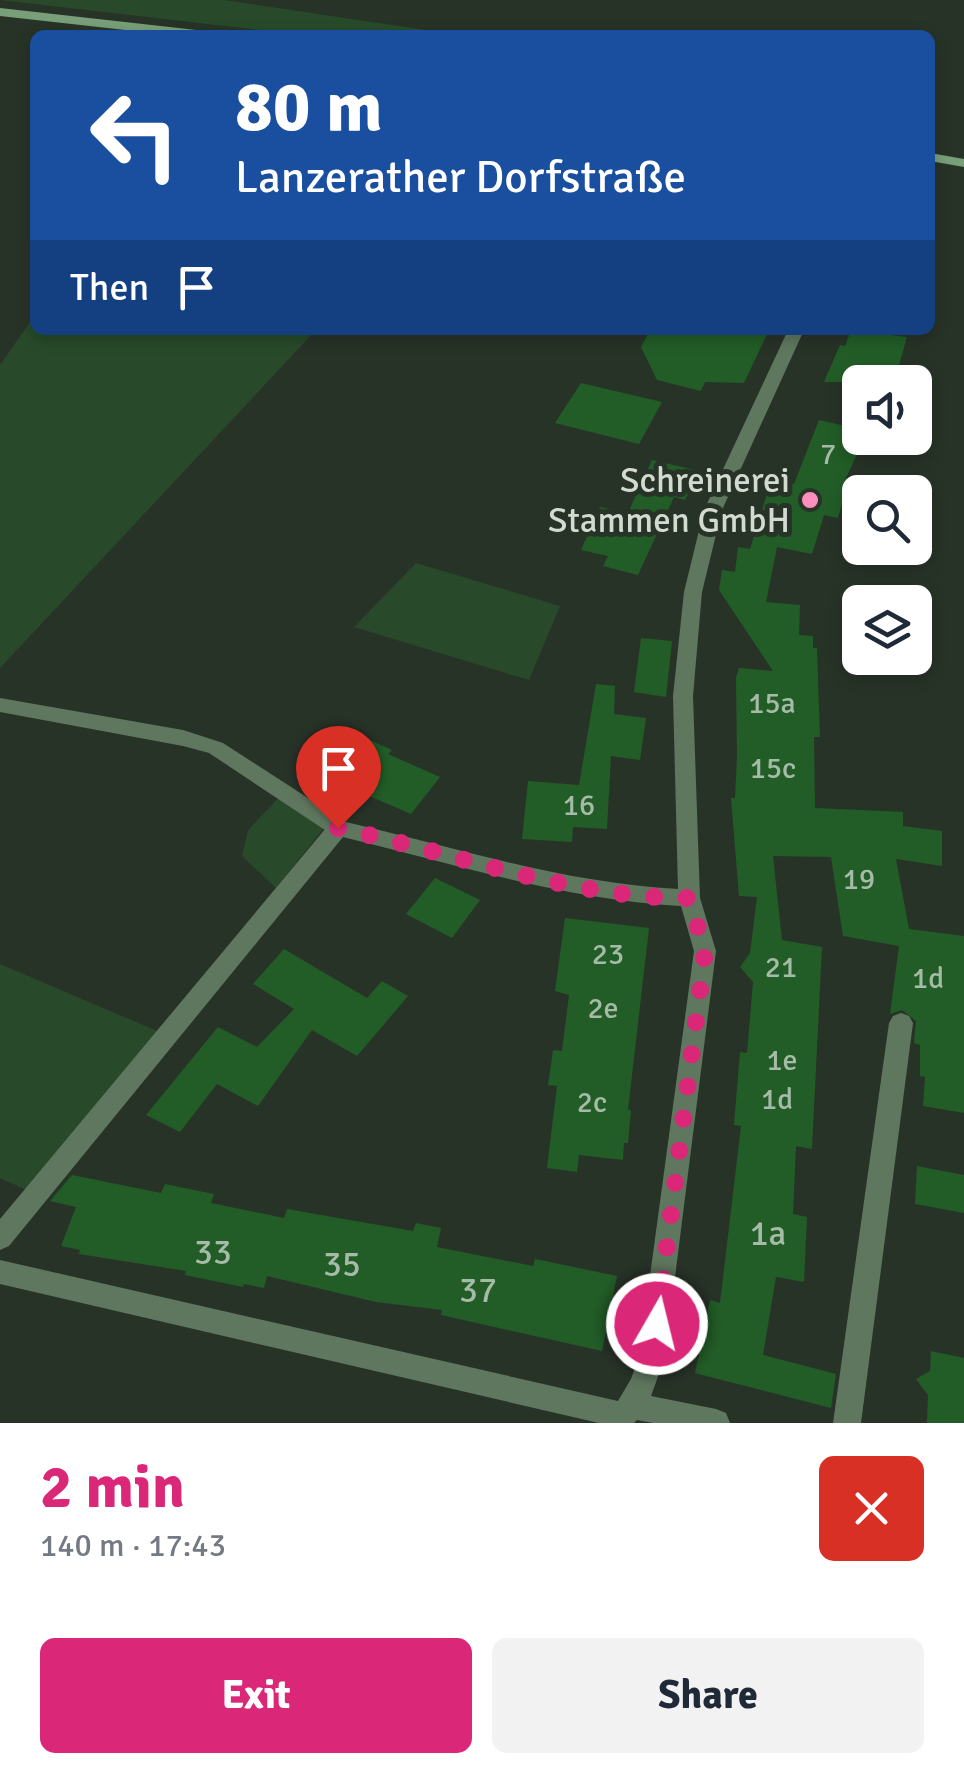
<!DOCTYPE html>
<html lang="en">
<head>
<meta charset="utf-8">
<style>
	body { margin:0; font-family:Signika,sans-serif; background:#f2f2f3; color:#1f2937; height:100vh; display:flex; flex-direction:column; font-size:38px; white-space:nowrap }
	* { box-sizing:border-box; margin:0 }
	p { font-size:32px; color:#747a83 }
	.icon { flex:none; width:55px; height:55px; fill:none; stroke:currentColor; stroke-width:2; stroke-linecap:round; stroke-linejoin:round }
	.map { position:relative; height:1423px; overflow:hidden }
	.drawer { display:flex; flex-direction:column; background:#fff; flex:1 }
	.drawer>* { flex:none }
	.hud { position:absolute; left:30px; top:30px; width:905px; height:305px; border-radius:15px; box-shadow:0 5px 15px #0003; background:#1a4fa0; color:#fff; overflow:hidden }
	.tools { position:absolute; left:842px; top:365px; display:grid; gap:20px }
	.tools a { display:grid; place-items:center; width:90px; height:90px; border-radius:15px; background:#fff; box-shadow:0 5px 15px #0003; font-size:50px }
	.pin { position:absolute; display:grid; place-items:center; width:85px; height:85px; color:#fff; margin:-102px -42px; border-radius:50% 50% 50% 0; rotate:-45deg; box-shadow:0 0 10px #0007 }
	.pin .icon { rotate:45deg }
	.me { position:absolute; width:110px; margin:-55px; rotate:8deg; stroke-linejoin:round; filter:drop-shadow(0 0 8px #0008) }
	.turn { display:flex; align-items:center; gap:35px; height:210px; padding:0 40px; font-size:45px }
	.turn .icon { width:130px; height:130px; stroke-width:2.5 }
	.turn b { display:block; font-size:70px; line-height:85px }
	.then { display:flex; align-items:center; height:95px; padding:0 40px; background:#0003; gap:20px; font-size:38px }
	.round { display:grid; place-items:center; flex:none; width:105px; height:105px; border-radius:15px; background:#f2f2f3 }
	.overview { display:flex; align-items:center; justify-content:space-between; height:170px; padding:0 40px }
	h1 { font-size:60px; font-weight:700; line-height:75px; color:#db2777 }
	.primary-button { display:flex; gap:20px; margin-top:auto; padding:20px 40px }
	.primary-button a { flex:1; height:115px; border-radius:15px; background:#db2777; color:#fff; font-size:40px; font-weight:700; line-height:115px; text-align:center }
	.primary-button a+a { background:#f2f2f3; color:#1f2937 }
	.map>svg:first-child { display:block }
</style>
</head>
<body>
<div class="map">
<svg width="964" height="1423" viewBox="0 0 964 1423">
	<rect width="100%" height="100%" fill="#283328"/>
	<g fill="#284a2a">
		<path d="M0,0H224L459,35H303Z"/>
		<path d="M35,315V330H316L0,668V365Z"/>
		<path d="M416,563L560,606L529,680L354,627Z"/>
		<path d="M281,795L324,828L276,888L242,856L248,830Z"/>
		<path d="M0,964L157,1031L29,1191L0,1178Z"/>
	</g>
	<g fill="#225d27">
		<path d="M650,330H769L744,383L705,382L701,391L657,380L641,347Z"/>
		<path d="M851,330L907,337L894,382H824L840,345L845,346Z"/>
		<path d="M581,383L662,402L639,444L555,423Z"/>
		<path d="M819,420L859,429L854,441L862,443L843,485L847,486L838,518L824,515L812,554L777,547L766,602L800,605L799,635L813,636V648H817L820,737H814L815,808L903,812V826L942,831V866L896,859L909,929L964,936V1113L923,1106L925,1077L920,1076V1045L914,1043L916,1021L902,1010L890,1014L899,946L843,936L831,857L773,856L782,940L822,947L812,1149L796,1146L793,1214L807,1217L804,1282L776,1277L763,1355L836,1374L831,1408L695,1373L710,1300L720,1303L741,1126L734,1125L740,1052L747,1053L753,982L740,967L750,953L757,897L739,896L731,798H735L737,756L736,677L739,668L773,671L719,590L722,570L735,572L738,547L750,549L770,484H794Z"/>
		<path d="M652,460L699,471L685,500L674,497L638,575L603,566L608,556L581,550L600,507L628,513Z"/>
		<path d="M641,638L672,641L666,697L634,692Z"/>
		<path d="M596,684L615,686L614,714L646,718L640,760L611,756L607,829L573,827L572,842L522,839L528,781L579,785Z"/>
		<path d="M363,737L392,750L388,754L440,777L411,814L353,789L361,778L337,768Z"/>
		<path d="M435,878L480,900L452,938L406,914Z"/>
		<path d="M565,918L649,928L628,1110H631L628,1143H624L623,1160L579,1155L577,1172L547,1168L557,1086L548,1085L553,1050L562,1051L569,995L555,991Z"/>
		<path d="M284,949L367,998L382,981L408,996L357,1056L312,1030L258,1106L217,1084L180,1132L146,1115L218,1027L257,1047L294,1009L253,984Z"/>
		<path d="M917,1166L964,1175V1213L915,1204Z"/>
		<path d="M72,1175L161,1193L165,1184L189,1189L214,1194L211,1203L284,1218L287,1209L413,1231L416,1223L441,1228L437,1247L533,1266L535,1259L617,1276L602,1351L441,1315L442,1310L376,1302L267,1276L264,1288L244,1284L243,1287L185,1275L186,1271L79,1254L80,1250L61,1246L76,1207L50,1201Z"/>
		<path d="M931,1351L964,1358V1423H927L928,1395L916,1379L930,1371Z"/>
	</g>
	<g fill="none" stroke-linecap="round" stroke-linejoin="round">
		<path fill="#5f775f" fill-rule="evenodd" d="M0,698L183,730L223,743L345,822L349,828L345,834H331L209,753L183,746L0,712Z"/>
		<g fill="#5f775f" fill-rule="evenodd">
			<path d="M788,330H804L722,510L702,592L693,696L700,898L716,951L665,1357L651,1396L716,1409L726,1413L730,1423H653L637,1420L634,1423H599L0,1284V1260L618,1401L631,1379L639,1357L694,951L681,906C565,900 455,864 343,837L9,1246L0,1250V1219L331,822L338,820C451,846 561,883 678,889L673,696L684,592L704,510Z"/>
			<path d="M901,1013L909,1016L913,1023L861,1423H833L889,1023L893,1016Z"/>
		</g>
		<g fill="#789f79" fill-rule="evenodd">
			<path d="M0,8L205,31L212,35H170L0,16Z"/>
			<path d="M930,153L964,159V167L930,161Z"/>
		</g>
	</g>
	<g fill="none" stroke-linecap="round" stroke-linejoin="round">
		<path stroke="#db2777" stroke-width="18" stroke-dasharray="0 32.4" d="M338,828C455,853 569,898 689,898L705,951L657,1324"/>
	</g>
	<circle fill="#fe8ebc" stroke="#283328" stroke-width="4" cx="810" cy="500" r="10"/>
	<g text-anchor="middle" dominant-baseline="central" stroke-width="10" stroke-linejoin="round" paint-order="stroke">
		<g font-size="30" fill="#a6bba7">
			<text x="828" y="454">7</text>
			<text x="772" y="703">15a</text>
			<text x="773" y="768">15c</text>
			<text x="579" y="805">16</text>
			<text x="859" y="879">19</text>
			<text x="608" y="954">23</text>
			<text x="781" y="967">21</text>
			<text x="928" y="978">1d</text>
			<text x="603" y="1008">2e</text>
			<text x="782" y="1060">1e</text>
			<text x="777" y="1099">1d</text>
			<text x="592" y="1102">2c</text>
		</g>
		<g font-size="35" fill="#d2dad2" stroke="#283328" text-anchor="end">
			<text x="790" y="480">Schreinerei<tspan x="790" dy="40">Stammen GmbH</tspan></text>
		</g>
		<g font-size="35" fill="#a6bba7">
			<text x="768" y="1233">1a</text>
			<text x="213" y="1252">33</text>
			<text x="342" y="1264">35</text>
			<text x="478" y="1290">37</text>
		</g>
	</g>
</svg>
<div class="tools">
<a><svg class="icon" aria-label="sound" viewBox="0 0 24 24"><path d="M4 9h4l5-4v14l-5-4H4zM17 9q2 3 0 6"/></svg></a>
<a><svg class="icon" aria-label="search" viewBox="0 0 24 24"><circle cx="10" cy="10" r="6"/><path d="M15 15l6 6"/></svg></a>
<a><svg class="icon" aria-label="layers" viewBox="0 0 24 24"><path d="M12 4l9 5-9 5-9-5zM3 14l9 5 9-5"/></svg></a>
</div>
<div class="pin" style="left:338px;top:828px;background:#d93025"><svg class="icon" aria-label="arrive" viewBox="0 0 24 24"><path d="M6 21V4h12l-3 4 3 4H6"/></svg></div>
<svg class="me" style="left:657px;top:1324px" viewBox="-20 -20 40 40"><circle r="17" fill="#db2777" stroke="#fff" stroke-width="3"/><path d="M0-11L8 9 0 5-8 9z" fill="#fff"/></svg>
<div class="hud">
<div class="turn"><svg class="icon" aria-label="left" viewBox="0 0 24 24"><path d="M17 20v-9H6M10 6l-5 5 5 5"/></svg><div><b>80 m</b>Lanzerather Dorfstraße</div></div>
<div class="then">Then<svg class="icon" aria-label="arrive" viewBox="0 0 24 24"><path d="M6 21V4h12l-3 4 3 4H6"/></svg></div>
</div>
</div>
<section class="drawer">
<div class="overview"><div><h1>2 min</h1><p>140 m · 17:43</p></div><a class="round" style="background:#d93025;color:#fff"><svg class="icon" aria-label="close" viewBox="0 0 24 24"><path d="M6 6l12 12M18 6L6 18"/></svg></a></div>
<div class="primary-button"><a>Exit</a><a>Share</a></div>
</section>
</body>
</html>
